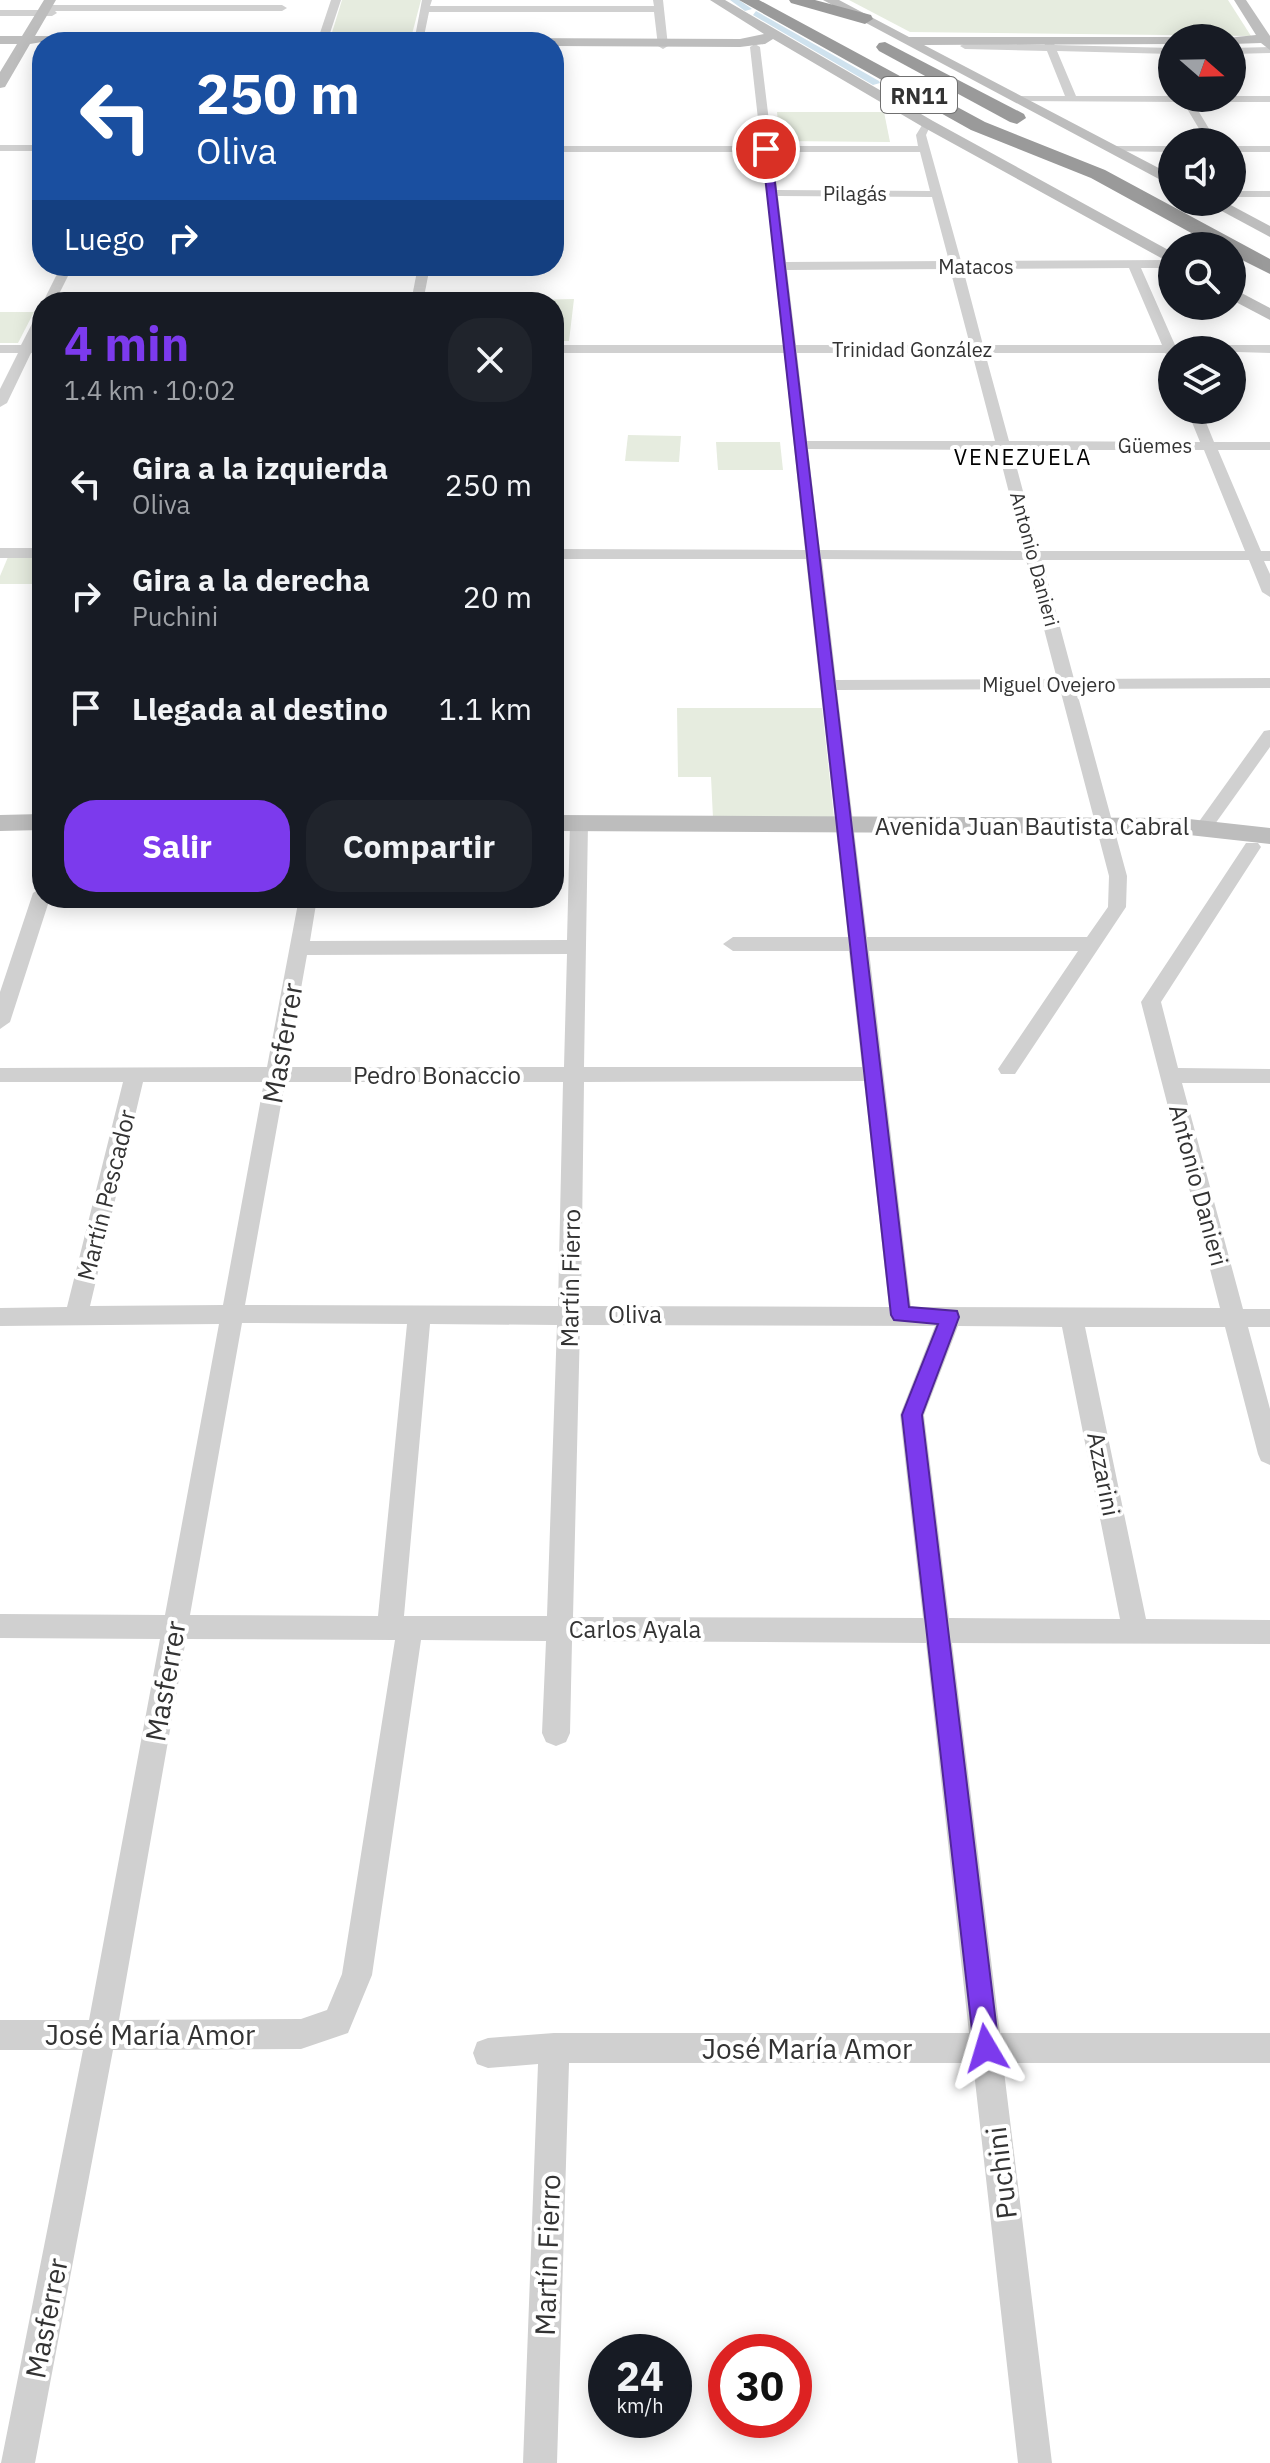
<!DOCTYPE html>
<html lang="es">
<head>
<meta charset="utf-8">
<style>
	body { margin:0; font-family:"IBM Plex Sans",sans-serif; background:#20242c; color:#f1f3f6; height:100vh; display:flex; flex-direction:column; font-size:30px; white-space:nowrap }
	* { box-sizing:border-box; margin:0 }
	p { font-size:26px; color:#9ea1a6 }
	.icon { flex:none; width:44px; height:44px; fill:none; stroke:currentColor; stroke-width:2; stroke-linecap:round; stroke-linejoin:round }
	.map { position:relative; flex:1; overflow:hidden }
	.drawer { position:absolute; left:32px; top:292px; width:532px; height:616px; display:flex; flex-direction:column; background:#171b24; border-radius:32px; box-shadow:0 4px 20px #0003 }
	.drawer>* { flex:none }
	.top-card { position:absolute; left:32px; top:32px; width:532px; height:244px; border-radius:32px; box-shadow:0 4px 20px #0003; background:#1a4fa0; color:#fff; overflow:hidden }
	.needle { width:52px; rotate:110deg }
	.buttons { position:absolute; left:1158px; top:24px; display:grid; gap:16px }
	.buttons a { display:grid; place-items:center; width:88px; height:88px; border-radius:50%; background:#171b24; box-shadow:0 4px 20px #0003; font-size:40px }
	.speed { position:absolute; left:588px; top:2334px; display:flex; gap:16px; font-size:40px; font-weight:700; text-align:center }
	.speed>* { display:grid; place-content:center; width:104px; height:104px; border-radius:50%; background:#171b24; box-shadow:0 4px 20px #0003; line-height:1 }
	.speed small { font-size:20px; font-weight:400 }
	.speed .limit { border:12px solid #d22; background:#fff; color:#111 }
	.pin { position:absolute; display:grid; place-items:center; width:68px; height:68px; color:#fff; margin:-34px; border:4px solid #fff; border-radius:50%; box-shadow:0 2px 8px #0007 }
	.me { position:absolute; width:88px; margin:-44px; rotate:353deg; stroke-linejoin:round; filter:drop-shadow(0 0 6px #0008) }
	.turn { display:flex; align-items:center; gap:28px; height:168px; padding:0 32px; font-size:36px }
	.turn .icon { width:104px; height:104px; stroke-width:2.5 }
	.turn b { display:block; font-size:56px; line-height:68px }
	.then { display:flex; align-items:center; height:76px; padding:0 32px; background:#0003; gap:16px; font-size:30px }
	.round { display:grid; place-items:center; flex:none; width:84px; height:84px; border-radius:32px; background:#20242c }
	.head { display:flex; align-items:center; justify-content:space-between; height:136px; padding:0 32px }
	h1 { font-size:48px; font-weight:800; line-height:60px; color:#7c3aed }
	.button { display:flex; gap:16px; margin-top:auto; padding:16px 32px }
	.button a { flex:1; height:92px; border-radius:32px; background:#7c3aed; color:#fff; font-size:32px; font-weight:800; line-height:92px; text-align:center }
	.button a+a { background:#20242c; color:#f1f3f6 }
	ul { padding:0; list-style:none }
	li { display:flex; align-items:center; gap:24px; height:112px; padding:0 32px }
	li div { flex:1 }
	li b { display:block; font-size:30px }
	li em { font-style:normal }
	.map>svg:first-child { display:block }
</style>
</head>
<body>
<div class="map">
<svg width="1270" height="2463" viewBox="0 0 1270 2463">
	<rect width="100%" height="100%" fill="#fff"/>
	<g fill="#e6ecdf">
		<path d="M342,0H421L411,38L330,39Z"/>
		<path d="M849,0H1228L1251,36L910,32Z"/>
		<path d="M777,112H884L890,142L780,141Z"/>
		<path d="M574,299L569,341H554V302H447Z"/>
		<path d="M0,312H34L18,343H0Z"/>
		<path d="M628,435L681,436L679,462L625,461Z"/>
		<path d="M716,442H780L783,470H718Z"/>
		<path d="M8,557H42V584H0V576Z"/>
		<path d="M677,708H822L834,818H713L711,777H678Z"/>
	</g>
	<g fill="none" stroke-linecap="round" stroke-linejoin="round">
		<g fill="#cfe2ee" fill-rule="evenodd">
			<path d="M730,0H739L752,9L745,11Z"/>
			<path d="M756,11L879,81L880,83L873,85L753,15Z"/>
		</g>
		<g fill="#d0d0d0" fill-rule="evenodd">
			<path d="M331,0H341L327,42H317Z"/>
			<path d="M422,0H432L430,6H654L653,0H663L668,46L663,49L658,46L654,12H429L423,41L414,42Z"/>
			<path d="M45,5H282L287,8L282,11H55L57,13L52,16H0V10H42L40,8Z"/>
			<path d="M1048,38L1055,45L1172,48V54L1057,51L1076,96H1270V102H1193L1217,142H1207L1183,102L1017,101V97L1021,96H1065L1047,51L965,49L960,46L965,43L1045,45L1043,41Z"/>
			<path d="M755,44L760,47L772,146H918L916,135L924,122H932L926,135L961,261L1172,260V268H1141L1175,345H1270V353L1172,350V358L1165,353H985L1009,441L1200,442L1187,410H1201L1214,442H1270V450H1218L1261,551H1270V561H1264L1270,574V597L1262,592L1249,560H1042L1074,679L1270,678V688L1076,689L1127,876L1126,907L1015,1074H1001L998,1069L1078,951H869L911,1307L1220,1308L1141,1002L1246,843H1258L1261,847L1161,1002L1178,1068L1270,1069V1083H1182L1243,1309H1270V1327H1248L1270,1409V1465L1261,1461L1258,1454L1225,1327H1085L1146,1619L1270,1620V1644L952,1643L1000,2033H1270V2063H1003L1052,2463H1018L973,2063H569L557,2463H523L538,2064L488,2068L477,2064L473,2053L477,2042L488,2038L554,2033H969L926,1643L572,1641L570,1733L566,1742L556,1746L546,1742L542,1733L546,1641L421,1640L372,1975L348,2033L301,2049L113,2050L35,2463H1L83,2050H0V2020H89L160,1639L0,1638V1614L165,1615L219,1324L0,1326V1308L67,1307L123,1082H0V1068L267,1067L299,898H317L310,941L567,940L570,823L579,817L588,823L584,1067H862L849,951H733L723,944L733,937H848L806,559H554V549L805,550L784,353H554V345H783L762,152H554V146H761L750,47ZM773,152H920L930,191L777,190ZM778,196L932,197L949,261L786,262ZM1129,268L1162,345H983L963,269ZM950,269L970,345H796L787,270ZM797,353H972L995,441H807ZM808,449L998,450L1024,551L820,550ZM1012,450H1204L1245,551H1039ZM822,559L1026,560L1057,679L836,680ZM1060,689L1109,876L1108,907L1087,937H867L837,690ZM567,954L564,1067H287L307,955ZM864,1081L889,1307L581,1306L584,1082ZM143,1082H264L223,1305L90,1306ZM285,1082H563L558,1306L245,1305ZM242,1323L407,1324L378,1616L190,1615ZM430,1324L557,1325L547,1616H404ZM580,1325L935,1326L900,1415L923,1618L573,1617ZM958,1326L1062,1327L1120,1619L949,1618L924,1415ZM186,1639L395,1640L342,1974L327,2010L301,2019L119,2020Z"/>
			<path d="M1270,47V53L1232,54V48Z"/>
			<rect x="0" y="145" width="42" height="6"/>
			<path d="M1112,146H1172V152L1108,151L1106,149Z"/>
			<rect x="1232" y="146" width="38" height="6"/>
			<rect x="1232" y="191" width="38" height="6"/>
			<path d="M61,266H73L55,302H43Z"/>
			<path d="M418,266H430L423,302H411Z"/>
			<path d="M42,312V329L34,345L42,346V351L31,353L7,403L0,407V389L18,353H0V345H21L36,316Z"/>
			<rect x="0" y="548" width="42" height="10"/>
			<path d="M1270,730V747L1210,831H1198L1195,827L1198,823L1264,731Z"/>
			<path d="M42,887V898H50L10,1022L0,1029V992L33,893Z"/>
		</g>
		<g fill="#bdbdbd" fill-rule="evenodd">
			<path d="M44,0H56L35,36L740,39L764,34L710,0H725L933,121L1172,252V264L923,127L773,39L765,44L740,47L554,46V42H42L30,44L5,87L0,88V72L17,44H0V36H22Z"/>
			<path d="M823,0H839L909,37H1177L1172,38V44L924,45L1172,175V186Z"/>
			<path d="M1234,0H1246L1270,36V50L1261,43L1232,44V38H1227L1256,35Z"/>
			<path d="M1205,202H1225L1270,226V237Z"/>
			<path d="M1232,288L1270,308V320L1232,300Z"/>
			<path d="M42,814V830L0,831V815Z"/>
			<path d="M554,815L1180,818L1270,828V844L1180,834L554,831Z"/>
		</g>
		<g fill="#9a9a9a" fill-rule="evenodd">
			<path d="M739,0H759L985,122L1105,170L1270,259V274L1232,255V246H1215L1091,178L971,130Z"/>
			<path d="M789,0H815L871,15L873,19L865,24L791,3Z"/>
			<path d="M885,42L1024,114L1026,118L1017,124L1010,122L879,51L876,47L879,43Z"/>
		</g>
	</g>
	<path fill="#7c3aed" stroke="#51269a" stroke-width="2" d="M766,146L771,149L909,1307L957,1311L959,1317L922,1415L999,2048L995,2057L986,2061L977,2057L974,2048L902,1415L938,1324L894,1320L891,1315L762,149Z"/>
	<g text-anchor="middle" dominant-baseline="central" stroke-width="8" stroke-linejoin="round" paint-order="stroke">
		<g font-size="20" fill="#333" stroke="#fff">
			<text x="855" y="193">Pilagás</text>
			<text x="976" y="266">Matacos</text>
			<text x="912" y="349">Trinidad González</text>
			<text x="1155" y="445">Güemes</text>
			<text transform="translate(1035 559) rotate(75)">Antonio Danieri</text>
			<text x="1049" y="684">Miguel Ovejero</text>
		</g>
		<rect fill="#fff" stroke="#707070" stroke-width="2" x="881" y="77" width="76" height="36" rx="6"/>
		<g font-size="22" font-weight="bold" fill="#333">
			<text x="919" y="95">RN11</text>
		</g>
		<g font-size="22" letter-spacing="2" fill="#000" stroke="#fff">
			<text x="1023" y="456">VENEZUELA</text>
		</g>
		<g font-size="24" fill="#333" stroke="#fff">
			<text x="1032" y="826">Avenida Juan Bautista Cabral</text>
			<text x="437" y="1075">Pedro Bonaccio</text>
			<text transform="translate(1199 1185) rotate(75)">Antonio Danieri</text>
			<text transform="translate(106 1195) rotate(-76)">Martín Pescador</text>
			<text transform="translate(570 1278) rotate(-89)">Martín Fierro</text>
			<text x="635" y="1314">Oliva</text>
			<text transform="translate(1104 1474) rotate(79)">Azzarini</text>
			<text x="635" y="1629">Carlos Ayala</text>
		</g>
		<g font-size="28" fill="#333" stroke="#fff">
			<text transform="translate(282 1043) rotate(-80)">Masferrer</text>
			<text transform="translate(165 1681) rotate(-80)">Masferrer</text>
			<text x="150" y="2034">José María Amor</text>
			<text x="807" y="2048">José María Amor</text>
			<text transform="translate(1001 2173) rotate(-97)">Puchini</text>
			<text transform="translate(547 2255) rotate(-88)">Martín Fierro</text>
			<text transform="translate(46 2318) rotate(-79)">Masferrer</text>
		</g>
	</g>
</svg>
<div class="buttons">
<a><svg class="needle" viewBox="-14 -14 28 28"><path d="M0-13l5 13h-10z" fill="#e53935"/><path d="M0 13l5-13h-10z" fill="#9ea1a6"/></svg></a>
<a><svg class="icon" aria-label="sound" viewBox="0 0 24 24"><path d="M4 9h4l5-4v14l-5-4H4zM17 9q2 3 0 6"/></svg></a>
<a><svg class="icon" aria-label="search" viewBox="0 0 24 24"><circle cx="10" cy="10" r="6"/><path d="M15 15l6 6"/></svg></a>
<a><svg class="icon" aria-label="layers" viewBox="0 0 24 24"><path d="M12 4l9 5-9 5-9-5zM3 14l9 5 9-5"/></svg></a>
</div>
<div class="speed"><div>24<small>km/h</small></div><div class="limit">30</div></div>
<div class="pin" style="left:766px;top:149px;background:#d93025"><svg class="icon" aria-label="arrive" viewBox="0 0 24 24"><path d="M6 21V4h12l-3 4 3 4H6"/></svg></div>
<svg class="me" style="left:986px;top:2048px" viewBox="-20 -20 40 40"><path d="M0-17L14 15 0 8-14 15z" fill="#7c3aed" stroke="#fff" stroke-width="4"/></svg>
<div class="top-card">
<div class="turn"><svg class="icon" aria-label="left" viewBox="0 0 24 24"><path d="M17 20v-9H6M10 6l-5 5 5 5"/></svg><div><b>250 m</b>Oliva</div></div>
<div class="then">Luego<svg class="icon" aria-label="right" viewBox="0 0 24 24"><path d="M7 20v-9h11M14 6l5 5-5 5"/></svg></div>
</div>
<section class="drawer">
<div class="head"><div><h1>4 min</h1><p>1.4 km · 10:02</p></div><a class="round"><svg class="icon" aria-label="close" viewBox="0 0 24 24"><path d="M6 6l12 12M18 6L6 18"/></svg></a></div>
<ul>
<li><svg class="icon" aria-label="left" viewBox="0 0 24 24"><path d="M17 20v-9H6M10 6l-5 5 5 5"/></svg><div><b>Gira a la izquierda</b><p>Oliva</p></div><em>250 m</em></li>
<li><svg class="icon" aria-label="right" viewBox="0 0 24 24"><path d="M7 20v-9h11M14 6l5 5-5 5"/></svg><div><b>Gira a la derecha</b><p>Puchini</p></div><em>20 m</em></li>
<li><svg class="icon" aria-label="arrive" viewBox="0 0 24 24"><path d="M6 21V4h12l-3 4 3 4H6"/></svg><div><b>Llegada al destino</b></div><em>1.1 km</em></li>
</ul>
<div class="button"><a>Salir</a><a>Compartir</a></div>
</section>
</div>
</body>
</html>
